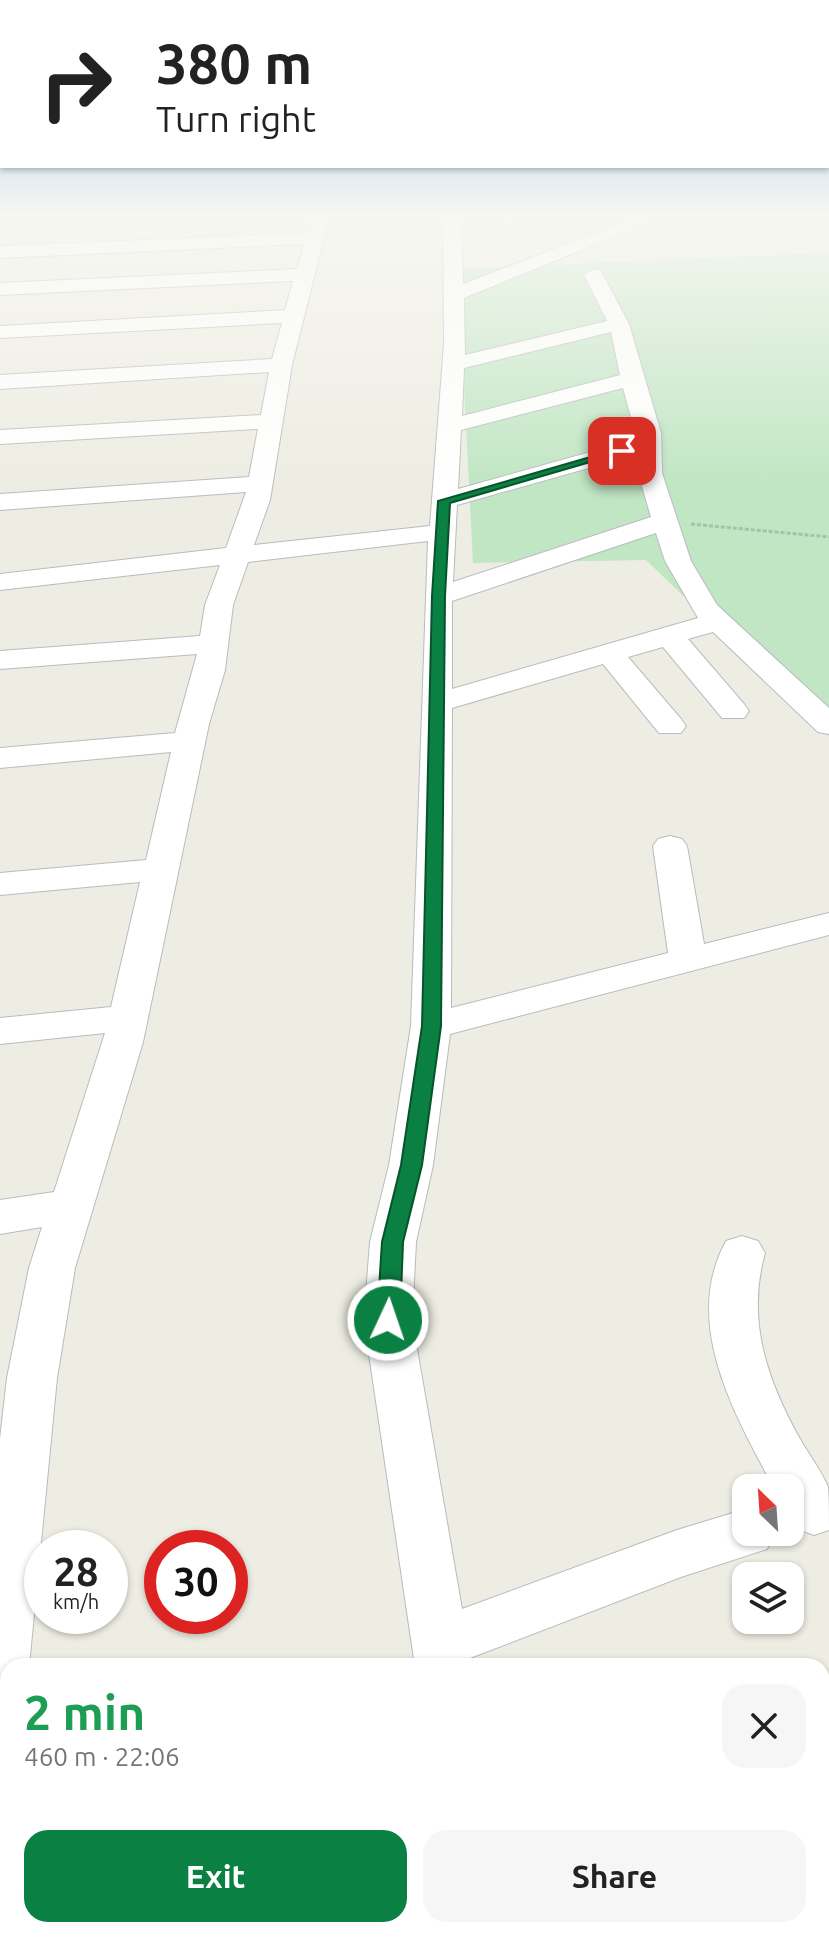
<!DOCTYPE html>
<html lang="en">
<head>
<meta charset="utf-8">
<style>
	body { margin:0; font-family:Ubuntu,sans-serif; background:#f6f6f6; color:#222; height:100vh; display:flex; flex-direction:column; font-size:30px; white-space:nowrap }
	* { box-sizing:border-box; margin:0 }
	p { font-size:26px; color:#767676 }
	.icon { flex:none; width:44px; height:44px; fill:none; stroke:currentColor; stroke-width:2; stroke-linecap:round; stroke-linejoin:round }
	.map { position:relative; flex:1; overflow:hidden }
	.details { position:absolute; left:0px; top:1658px; width:830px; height:280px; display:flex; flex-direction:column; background:#fff; border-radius:24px 24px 0 0; box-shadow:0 2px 6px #0004 }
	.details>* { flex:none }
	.hud { position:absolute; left:0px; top:0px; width:830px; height:168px; box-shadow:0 2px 6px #0004; background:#fff; color:#222; overflow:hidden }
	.needle { width:52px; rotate:335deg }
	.buttons { position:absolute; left:732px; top:1474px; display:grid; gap:16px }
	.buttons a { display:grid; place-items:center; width:72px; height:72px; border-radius:16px; background:#fff; box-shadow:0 2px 6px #0004; font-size:40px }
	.speed { position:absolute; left:24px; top:1530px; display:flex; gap:16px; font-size:40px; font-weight:700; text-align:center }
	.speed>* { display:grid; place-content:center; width:104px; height:104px; border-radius:50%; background:#fff; box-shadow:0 2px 6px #0004; line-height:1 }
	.speed small { font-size:20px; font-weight:400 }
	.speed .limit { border:12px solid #d22; background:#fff; color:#111 }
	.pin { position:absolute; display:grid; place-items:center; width:68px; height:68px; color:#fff; margin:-34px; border-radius:16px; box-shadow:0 4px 12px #0006 }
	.me { position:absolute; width:88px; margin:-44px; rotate:3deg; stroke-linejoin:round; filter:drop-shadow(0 0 6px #0008) }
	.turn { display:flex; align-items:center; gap:28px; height:168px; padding:0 24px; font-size:36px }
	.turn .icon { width:104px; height:104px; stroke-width:2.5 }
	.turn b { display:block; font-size:56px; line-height:68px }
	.round { display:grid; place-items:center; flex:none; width:84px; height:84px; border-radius:24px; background:#f6f6f6 }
	.summary { display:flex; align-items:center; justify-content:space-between; height:136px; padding:0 24px }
	h1 { font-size:48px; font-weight:700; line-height:60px; color:#1e9e55 }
	.action { display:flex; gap:16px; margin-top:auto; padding:16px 24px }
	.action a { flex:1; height:92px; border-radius:24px; background:#0b8043; color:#fff; font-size:32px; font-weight:700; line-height:92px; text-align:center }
	.action a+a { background:#f6f6f6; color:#222 }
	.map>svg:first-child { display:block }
</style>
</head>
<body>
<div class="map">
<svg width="829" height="1938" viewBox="0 0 829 1938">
	<rect width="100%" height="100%" fill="#eeede3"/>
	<path fill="#c0e6c3" d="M824,253L829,256V736L646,560L473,563L458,269Z"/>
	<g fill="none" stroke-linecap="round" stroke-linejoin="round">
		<defs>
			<g id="minor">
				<path d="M311,217H329L292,365L270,500L254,545L430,526L444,344L443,217H461L463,284L637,217H662L464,298L465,355L607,321L584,275L594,269L601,271L629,324L661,433L662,473L691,561L717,605L829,708V734L818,732L713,632L688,639L744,704L749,711L744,718H722L663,647L628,657L681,719L686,726L681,733H659L603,664L452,708L451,1008L668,953L653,846L658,839L670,836L682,839L687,846L704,944L829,913V935L450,1034L433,1165L416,1242L412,1320L462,1609L677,1530L746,1509V1532H775L767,1549L681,1577L470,1658L471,1666H415L364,1320L370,1242L389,1165L411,1026L428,541L248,562L233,605L225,670L209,724L143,1042L75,1268L57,1378L29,1666H8V1698L0,1701V1439L7,1378L29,1268L42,1227L0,1234V1200L54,1192L105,1033L0,1044V1018L111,1007L140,882L0,895V873L146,860L171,752L0,768V748L175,733L197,654L0,669V651L200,636L205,605L220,565L0,590V574L226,548L246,492L0,510V494L249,477L258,429L0,444V430L261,415L269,372L0,389V375L272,359L282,323L0,338V326L285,310L293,281L0,295V283L297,269L304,244L0,258V246L307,233ZM611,332L620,375L462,416L464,368ZM623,388L637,439L458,489L461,430ZM638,454V473L651,517L453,582L457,505ZM656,533L665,561L698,618L452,689V601Z"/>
				<path d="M742,1236L758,1241L765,1253C746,1320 767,1380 800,1439C809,1455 821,1470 828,1487C829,1499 829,1517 829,1530L814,1535L795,1528L790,1518V1488H774C735,1415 681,1323 726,1241Z"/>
				<rect x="440" y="1930" width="64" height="8"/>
			</g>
		</defs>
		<use href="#minor" stroke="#b8bbc0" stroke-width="2"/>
		<path stroke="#99c7ab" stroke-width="3" stroke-dasharray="4 2" stroke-linecap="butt" d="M691,524L829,537"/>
		<use href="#minor" fill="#fff" fill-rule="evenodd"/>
	</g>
	<linearGradient id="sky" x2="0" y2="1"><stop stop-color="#8cbef1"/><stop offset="0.44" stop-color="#f7f7f2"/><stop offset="1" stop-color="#f7f7f2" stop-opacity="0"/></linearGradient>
	<rect width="829" height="488" fill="url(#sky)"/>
	<path fill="#0b8043" stroke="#07532c" stroke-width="2" d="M618,449L628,451L450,503L445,596L441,1026L422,1165L403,1242L400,1320L396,1327H380L377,1320L382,1242L401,1165L422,1026L432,596L438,501Z"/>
</svg>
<div class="buttons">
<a><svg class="needle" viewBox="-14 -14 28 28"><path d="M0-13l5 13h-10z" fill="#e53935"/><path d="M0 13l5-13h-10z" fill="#767676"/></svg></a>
<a><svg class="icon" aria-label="layers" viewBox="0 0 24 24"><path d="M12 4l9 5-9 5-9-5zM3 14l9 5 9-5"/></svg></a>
</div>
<div class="speed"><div>28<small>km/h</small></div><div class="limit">30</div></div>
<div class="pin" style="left:622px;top:451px;background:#d93025"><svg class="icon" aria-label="arrive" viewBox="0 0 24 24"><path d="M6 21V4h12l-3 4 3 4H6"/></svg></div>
<svg class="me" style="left:388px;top:1320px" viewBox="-20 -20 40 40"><circle r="17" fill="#0b8043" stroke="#fff" stroke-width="3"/><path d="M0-11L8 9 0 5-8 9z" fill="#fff"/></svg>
<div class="hud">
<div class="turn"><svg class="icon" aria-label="right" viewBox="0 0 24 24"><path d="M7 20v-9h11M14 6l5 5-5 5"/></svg><div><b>380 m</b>Turn right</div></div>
</div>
<section class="details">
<div class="summary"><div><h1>2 min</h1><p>460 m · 22:06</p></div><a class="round"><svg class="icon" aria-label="close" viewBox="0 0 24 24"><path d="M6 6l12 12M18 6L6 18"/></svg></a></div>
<div class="action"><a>Exit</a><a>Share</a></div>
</section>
</div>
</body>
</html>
